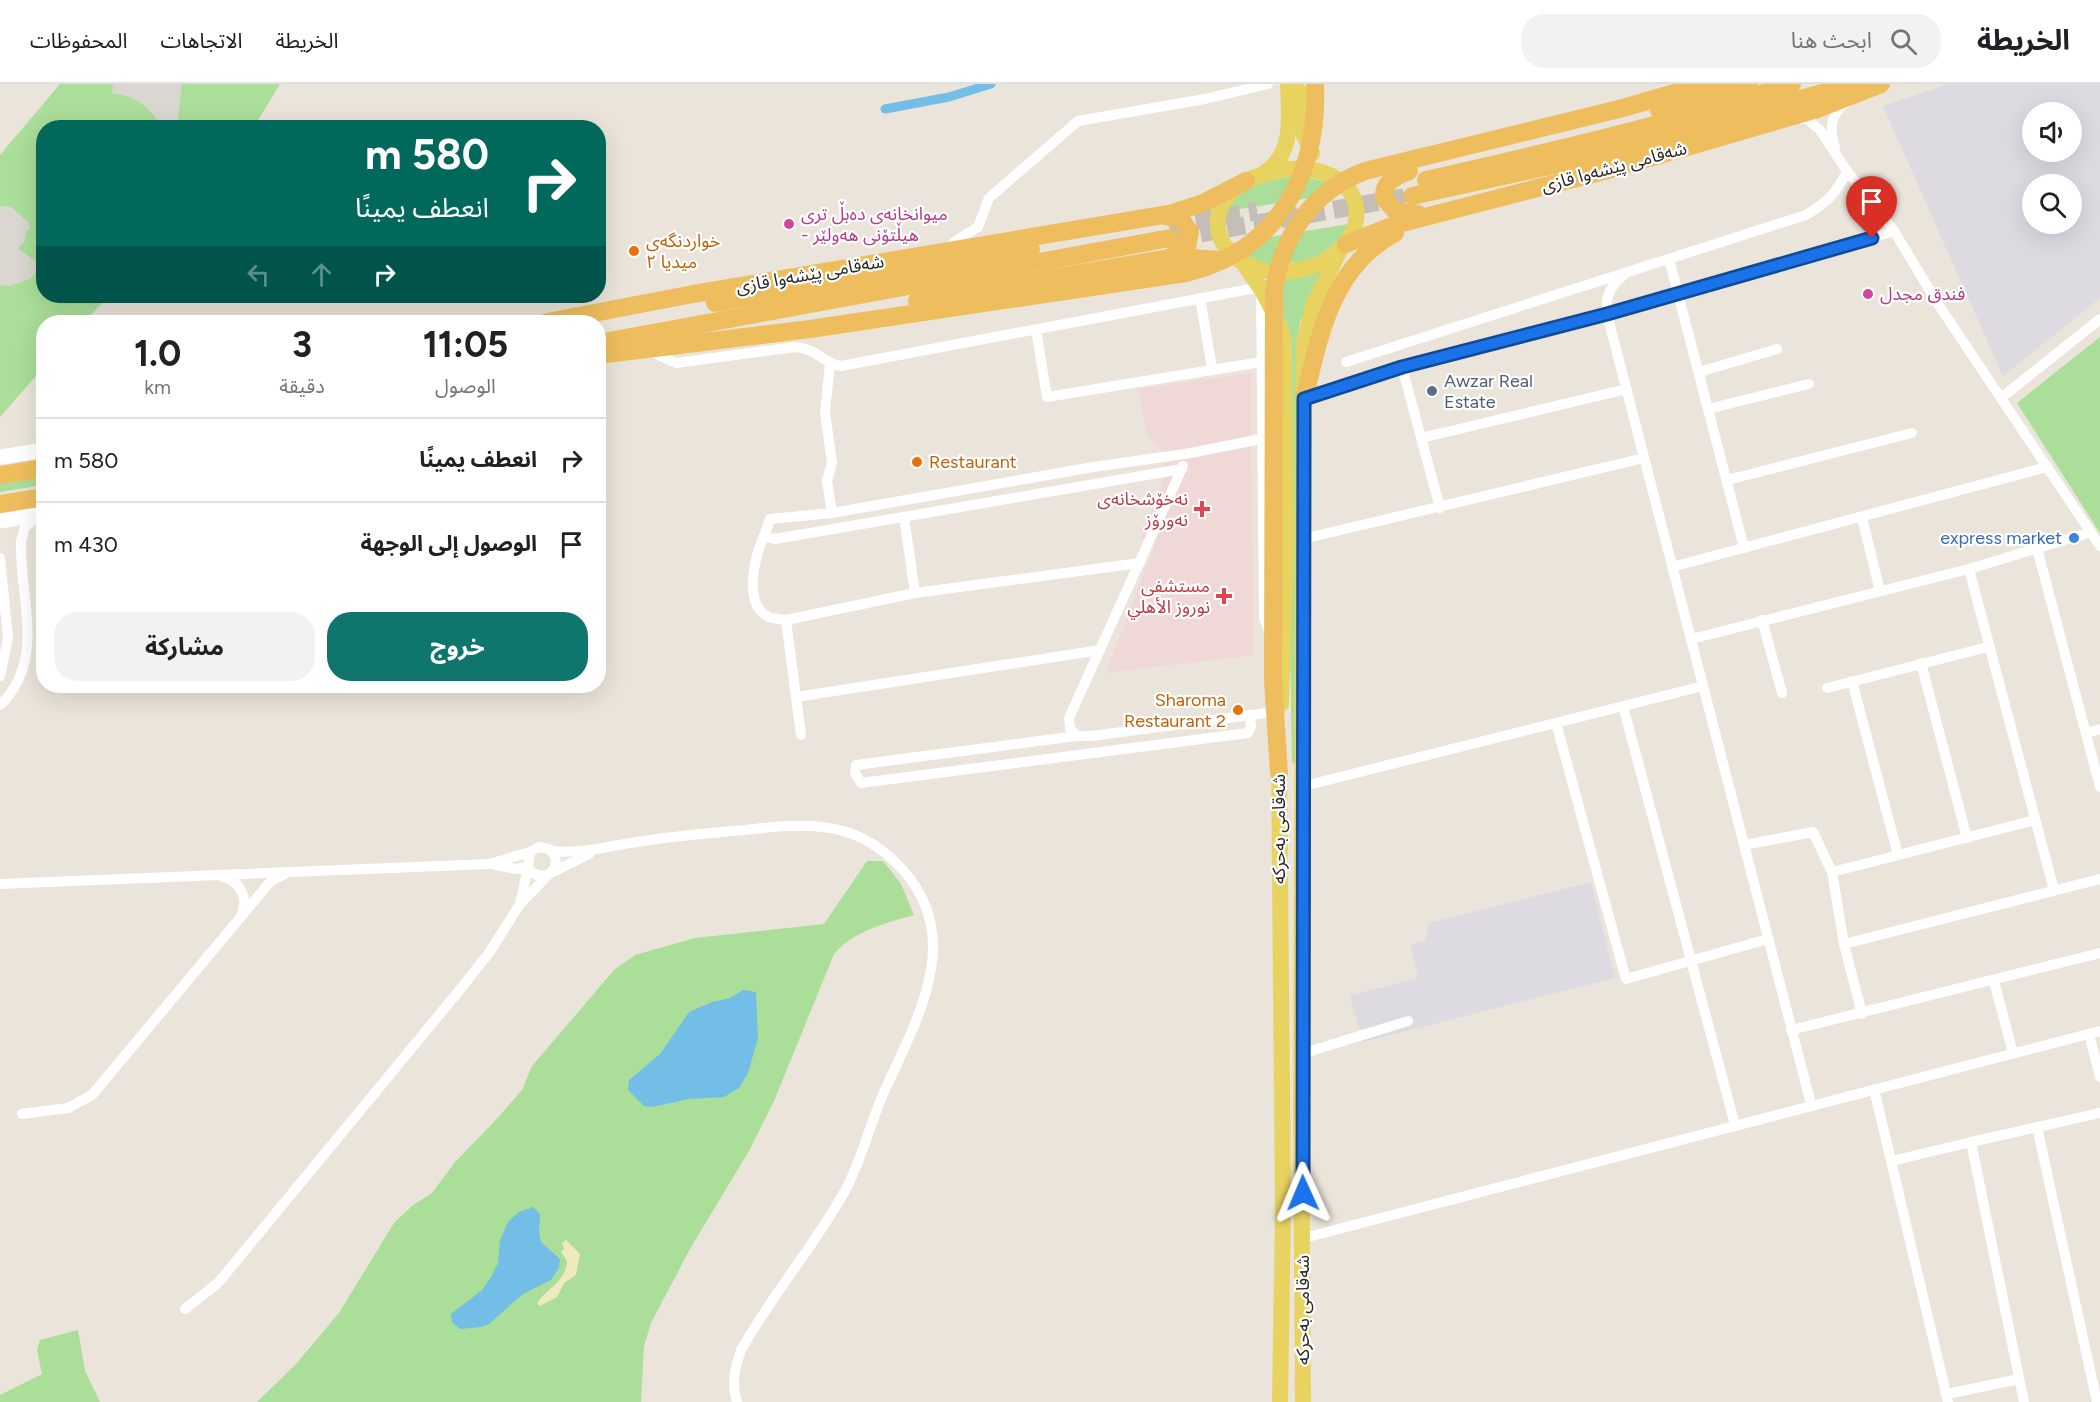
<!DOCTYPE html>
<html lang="ar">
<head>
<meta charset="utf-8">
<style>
	body { margin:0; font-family:Figtree,"Noto Sans Arabic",sans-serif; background:#f2f2f2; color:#202124; direction:rtl; height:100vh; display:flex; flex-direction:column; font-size:22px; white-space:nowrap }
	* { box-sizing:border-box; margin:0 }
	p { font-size:20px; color:#757577 }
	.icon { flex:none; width:33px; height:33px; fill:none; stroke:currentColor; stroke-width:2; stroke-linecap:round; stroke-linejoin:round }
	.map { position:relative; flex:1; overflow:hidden; direction:ltr }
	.drawer { position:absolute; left:36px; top:231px; width:570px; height:378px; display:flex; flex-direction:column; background:#fff; border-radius:24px; box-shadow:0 6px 24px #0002; direction:rtl }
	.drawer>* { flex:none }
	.guide { position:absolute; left:36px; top:36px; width:570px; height:183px; border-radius:24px; box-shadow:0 6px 24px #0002; direction:rtl; background:#00695c; color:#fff; overflow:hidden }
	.controls { position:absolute; left:2022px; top:18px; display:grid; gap:12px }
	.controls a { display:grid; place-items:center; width:60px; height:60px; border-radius:50%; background:#fff; box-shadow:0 6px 24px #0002; font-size:30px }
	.pin { position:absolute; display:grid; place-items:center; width:51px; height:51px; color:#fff; margin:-62px -26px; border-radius:50% 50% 50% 0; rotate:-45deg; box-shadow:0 0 6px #0007 }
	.pin .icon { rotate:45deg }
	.me { position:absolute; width:66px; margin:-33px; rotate:359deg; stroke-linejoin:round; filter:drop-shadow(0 0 4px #0008) }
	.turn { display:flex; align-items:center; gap:21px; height:126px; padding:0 18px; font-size:27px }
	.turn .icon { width:78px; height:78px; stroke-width:2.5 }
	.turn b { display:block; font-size:42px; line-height:51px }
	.lanes { display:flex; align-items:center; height:57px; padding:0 18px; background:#0003; justify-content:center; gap:30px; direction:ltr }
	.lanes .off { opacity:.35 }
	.eta { display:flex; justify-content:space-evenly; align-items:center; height:102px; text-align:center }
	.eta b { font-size:36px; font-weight:700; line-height:42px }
	.button { display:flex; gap:12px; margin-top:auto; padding:12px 18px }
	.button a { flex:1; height:69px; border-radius:24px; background:#0f766e; color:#fff; font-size:24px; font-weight:700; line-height:69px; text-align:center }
	.button a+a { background:#f2f2f2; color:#202124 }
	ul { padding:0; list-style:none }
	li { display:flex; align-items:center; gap:18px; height:84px; padding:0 18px; border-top:2px solid #e0e0e0 }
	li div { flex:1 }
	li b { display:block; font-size:22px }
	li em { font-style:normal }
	header { display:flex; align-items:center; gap:36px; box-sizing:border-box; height:84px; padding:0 30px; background:#fff; border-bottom:2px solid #e0e0e0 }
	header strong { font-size:28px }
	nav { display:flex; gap:33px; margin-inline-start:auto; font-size:21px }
	.search { width:420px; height:54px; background:#f2f2f2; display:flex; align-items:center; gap:15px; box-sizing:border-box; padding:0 21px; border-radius:24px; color:#757577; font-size:22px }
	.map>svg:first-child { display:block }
</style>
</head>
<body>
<header>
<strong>الخريطة</strong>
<div class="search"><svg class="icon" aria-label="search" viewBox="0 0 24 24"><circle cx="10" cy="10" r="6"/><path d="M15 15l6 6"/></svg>ابحث هنا</div>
<nav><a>الخريطة</a><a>الاتجاهات</a><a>المحفوظات</a></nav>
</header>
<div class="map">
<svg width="2100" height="1318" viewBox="0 0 2100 1318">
	<rect width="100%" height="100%" fill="#eae4da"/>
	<g fill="#dddae2" fill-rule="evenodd">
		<path d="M1949,0H2100V214L2003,292L1883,22ZM2032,28H2072V68H2032ZM2032,100H2072V140H2032Z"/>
		<path d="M1591,798L1615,894L1363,958L1350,912L1418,894L1410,861L1425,857L1429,839Z"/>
	</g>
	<path fill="#f0d8d7" d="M1251,289L1253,571L1106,589L1156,458L1141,454L1163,397L1162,368L1147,349L1138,305Z"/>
	<g fill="#abde99">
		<path d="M60,0H280L254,43L44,44V212H109L84,238H44L43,284L0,333V71Z"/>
		<path d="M1297,92L1324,97L1342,109L1227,127C1238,100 1271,95 1297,92Z"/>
		<path d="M1349,140L1346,152L1310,177L1259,181L1227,160Z"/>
		<path d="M1325,184L1300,237L1297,268L1298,679H1292L1290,558L1259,196C1284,197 1303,195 1325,184Z"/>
		<path d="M2100,253V449L2017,319Z"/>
		<path d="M43,391V401L0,408V397Z"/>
		<path d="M867,777H883L901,800L914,831C886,839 853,847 834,870L774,1017L749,1067L691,1163L651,1239L644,1262L641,1318H257L296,1280L339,1229L394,1139L412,1122L432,1109L455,1078L493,1039L522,1006L532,982L614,886L635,871L695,854L824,840Z"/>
		<path d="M78,1246L85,1287L100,1318H0V1311L42,1290L37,1266L40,1256Z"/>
	</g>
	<path fill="#eeeabe" d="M566,1156L580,1170L576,1191L564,1199L557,1213L540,1222L537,1219C546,1205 566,1198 567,1177L561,1168L564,1165L562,1159Z"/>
	<g fill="#dad7d0">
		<path d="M113,0H182L177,43L158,41L155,32L142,20L131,13L112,9Z"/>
		<path d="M0,122H10L28,138L30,145L26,146L25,157L18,164L36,178L38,185L30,195L10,202L0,201Z"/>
	</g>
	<g fill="#72bee7">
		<path d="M743,906L756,908L758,954L748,989L739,1004L724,1013L689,1015L652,1023L644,1022L628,1006L629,996L660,970L689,928L712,918L730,914Z"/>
		<path d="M533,1123L540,1130L539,1149L541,1158L560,1175L559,1184L551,1196L523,1210L489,1240L481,1243L460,1245L452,1238L451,1230L482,1206L491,1193L498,1179L500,1156L508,1138L519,1128Z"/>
	</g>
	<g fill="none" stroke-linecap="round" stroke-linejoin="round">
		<path stroke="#72bee7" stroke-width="9" d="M885,25L949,13L991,0"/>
		<g stroke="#c3beb6" stroke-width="18" stroke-dasharray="18 9" stroke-linecap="butt">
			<path d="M1169,141L1257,127"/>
			<path d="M1174,154L1412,112"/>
		</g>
		<g stroke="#fff" stroke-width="10">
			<path d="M1795,33L1808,36L1820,46L1847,87L1894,147L1938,220L2100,462"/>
			<path d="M1835,63C1829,45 1830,30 1846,19"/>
			<path d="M947,166L954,158L978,143L989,114L1078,37L1205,15L1268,0"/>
			<path d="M1669,175L1744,464"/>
			<path d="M1627,188C1611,201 1605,210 1607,230L1811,1020"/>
			<path d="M1200,214L1212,284"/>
			<path d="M1036,246L1047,313L1261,278"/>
			<path d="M649,267L676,279L795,263C819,265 822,279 841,282L1261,203L1264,534L1269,547"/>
			<path d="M1346,278L1806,131C1826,119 1837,109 1847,87"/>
			<path d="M830,280L825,328L832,379L827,397L832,429"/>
			<path d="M1402,283L1440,424"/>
			<path d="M1699,288L1777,265"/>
			<path d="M2001,314L2100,235"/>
			<path d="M1304,315L1402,283L1607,230L1894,147"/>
			<path d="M1708,325L1809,300"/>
			<path d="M1421,354L1627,305"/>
			<path d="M1183,382L1069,634L1070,645L1077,652H1091L1274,628"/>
			<path d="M1182,385L775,455L764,452L770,435L832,429L1093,383L1185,370L1261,355"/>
			<path d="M1727,396L1912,349"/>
			<path d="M904,433L915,509"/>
			<path d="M1862,434L1880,507"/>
			<path d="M764,452C755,470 743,519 767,532C771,535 780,535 786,536"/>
			<path d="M1303,455L1644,374"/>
			<path d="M2037,464L2100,703"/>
			<path d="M0,474L8,554L0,592"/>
			<path d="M1672,483L2047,383"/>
			<path d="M1969,485L2054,806"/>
			<path d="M1762,536L1782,609"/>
			<path d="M1691,555L1969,485L2091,448"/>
			<path d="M1921,579L1967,754"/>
			<path d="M1852,597L1898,771"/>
			<path d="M1827,604L1988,563"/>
			<path d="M796,613L1100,566"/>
			<path d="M0,621C47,576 19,514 21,457L25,443L38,433"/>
			<path d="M1623,622L1735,1041"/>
			<path d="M1556,639L1626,895L1768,855"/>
			<path d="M2086,649L2100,645"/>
			<path d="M801,651L786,536L915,509L1140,479"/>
			<path d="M1077,652L856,681L855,689L861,699L1248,649L1251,642L1250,631"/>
			<path d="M1304,702L1703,602"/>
			<path d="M1744,761L1813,748L1832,788L1844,860L1862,930"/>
			<path d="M552,767C582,770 608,762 637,758C673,752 709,749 745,746C770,743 797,740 822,743C853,746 880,761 901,784C966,853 917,935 885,1006C870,1039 862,1075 845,1107C814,1162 772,1211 741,1266C735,1284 731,1299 737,1318"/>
			<path d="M495,781L516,785L528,783L520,820"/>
			<path d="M1832,788L2035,736"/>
			<path d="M221,792C239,796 249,813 242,830"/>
			<path d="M0,800L489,780L530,768"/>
			<path d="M1844,860L2100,795"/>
			<path d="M1994,897L2013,969"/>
			<path d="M1791,946L2100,869"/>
			<path d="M2089,950L2100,993"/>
			<path d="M1301,970L1408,937"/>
			<path d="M1874,1005L1948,1318"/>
			<path d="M22,1030L68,1024L92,1011L260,810L271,797L285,790"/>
			<path d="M2037,1043L2097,1318"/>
			<path d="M1971,1058L2100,1029"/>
			<path d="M1892,1077L1971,1058L2024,1318"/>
			<path d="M1304,1154L2100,947"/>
			<path d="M185,1225L218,1199L458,908L489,869L520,820L549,790C555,785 557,780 555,772L549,765L539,763L530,768L528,783C533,791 540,794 549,790L589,770"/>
			<path d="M1947,1310L2019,1295"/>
		</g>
		<g stroke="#fff" stroke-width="15">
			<path d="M0,373L44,366"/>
			<path d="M0,437L44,430"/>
		</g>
		<g stroke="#e8d361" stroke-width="16">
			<path d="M1299,7L1302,46L1312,69"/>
			<path d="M1286,85C1386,78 1376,184 1280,188C1232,189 1194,142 1235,104C1248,93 1270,88 1286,85Z"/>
			<path d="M1264,89C1295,70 1289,31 1288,0"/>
			<path d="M1245,182C1263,206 1276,228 1284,258L1286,456L1281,620"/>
			<path d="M1279,676L1283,1125L1280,1318"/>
			<path d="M1303,1318L1301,1019L1304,260L1313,221L1339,168"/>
		</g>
		<g stroke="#eebe5e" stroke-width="18">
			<path d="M1659,26L1749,0"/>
			<path d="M1409,87C1395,93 1383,97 1384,114L1396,128L1418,130"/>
			<path d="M1426,96C1549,68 1672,40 1792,0"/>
			<path d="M1412,112L1586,74L1855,0"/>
			<path d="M1165,132L1181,135L1190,148L1187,163L1171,173"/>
			<path d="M1346,160L1394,141L1604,87L1817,25L1881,0"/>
			<path d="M917,217L1175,173L1222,176"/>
			<path d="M715,219L1031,165"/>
			<path d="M547,238L693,210L1169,130L1203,119L1246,97"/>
			<path d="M598,259L1170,154"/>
			<path d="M598,271L810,245L1186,189C1278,167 1319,90 1315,0"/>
			<path d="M1304,315C1320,251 1331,183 1395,149"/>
			<path d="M0,391L44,384"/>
			<path d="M0,420L44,413"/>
			<path d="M1279,689L1273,596L1274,208C1281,153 1312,107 1365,87L1623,24L1705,0"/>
		</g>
	</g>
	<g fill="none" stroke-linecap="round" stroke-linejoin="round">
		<defs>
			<path id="route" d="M1303,1109L1304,315L1402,283L1607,230L1872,154"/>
		</defs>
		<use href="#route" stroke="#114b97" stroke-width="15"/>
		<use href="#route" stroke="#1a73e8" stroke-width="10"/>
	</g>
	<g fill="#d1479c" stroke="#fff" stroke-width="2">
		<circle cx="789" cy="140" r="6"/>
		<circle cx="1868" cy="210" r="6"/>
	</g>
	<g fill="#e8710a" stroke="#fff" stroke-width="2">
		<circle cx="634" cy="167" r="6"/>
		<circle cx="917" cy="378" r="6"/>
		<circle cx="1238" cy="626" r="6"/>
	</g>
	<circle fill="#5c6f8a" stroke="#fff" stroke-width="2" cx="1432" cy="307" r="6"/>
	<g fill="#e0444e" stroke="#fff" stroke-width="2">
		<path d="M1199 416h6v6h6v6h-6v6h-6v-6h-6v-6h6z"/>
		<path d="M1221 503h6v6h6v6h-6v6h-6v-6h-6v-6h6z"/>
	</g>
	<circle fill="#3f7fe0" stroke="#fff" stroke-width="2" cx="2074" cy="454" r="6"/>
	<g text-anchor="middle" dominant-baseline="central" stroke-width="4.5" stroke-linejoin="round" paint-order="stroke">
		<g font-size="18" fill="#282828" stroke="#fff">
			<text transform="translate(1614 83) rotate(-15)">شەقامی پێشەوا قازی</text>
			<text transform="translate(810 190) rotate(-10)">شەقامی پێشەوا قازی</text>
			<text transform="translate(1279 745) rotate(-90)">شەقامی بەحرکە</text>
			<text transform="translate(1303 1226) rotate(-90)">شەقامی بەحرکە</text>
		</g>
		<g font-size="18" fill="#b23c85" stroke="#fff" text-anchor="start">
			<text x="801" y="130">میوانخانەی دەبڵ تری<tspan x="801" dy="21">- هیڵتۆنی هەولێر</tspan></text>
			<text x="1880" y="210">فندق مجدل</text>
		</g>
		<g font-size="18" fill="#c56008" stroke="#fff" text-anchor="start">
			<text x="646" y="157">خواردنگەی<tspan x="646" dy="21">میدیا ٢</tspan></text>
			<text x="929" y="378">Restaurant</text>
			<text x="1226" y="616" text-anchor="end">Sharoma<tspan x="1226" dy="21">Restaurant 2</tspan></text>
		</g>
		<g font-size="18" fill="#4e5e75" stroke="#fff" text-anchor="start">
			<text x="1444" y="297">Awzar Real<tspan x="1444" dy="21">Estate</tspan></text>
		</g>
		<g font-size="18" fill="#be3a42" stroke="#fff" text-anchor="end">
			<text x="1188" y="415">نەخۆشخانەی<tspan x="1188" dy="21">نەورۆز</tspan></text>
			<text x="1210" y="502">مستشفى<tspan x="1210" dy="21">نوروز الأهلي</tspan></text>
		</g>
		<g font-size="18" fill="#366cbe" stroke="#fff" text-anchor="end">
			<text x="2062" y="454">express market</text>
		</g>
	</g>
</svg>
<div class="controls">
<a><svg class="icon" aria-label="sound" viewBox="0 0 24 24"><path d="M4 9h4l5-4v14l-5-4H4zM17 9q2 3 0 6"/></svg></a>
<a><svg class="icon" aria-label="search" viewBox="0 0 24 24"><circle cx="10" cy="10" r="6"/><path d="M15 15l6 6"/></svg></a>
</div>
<div class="pin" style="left:1872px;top:154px;background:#d93025"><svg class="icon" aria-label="arrive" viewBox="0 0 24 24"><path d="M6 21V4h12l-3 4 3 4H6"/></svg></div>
<svg class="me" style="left:1303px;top:1109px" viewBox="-20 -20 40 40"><path d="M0-17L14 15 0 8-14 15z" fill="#1a73e8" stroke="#fff" stroke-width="4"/></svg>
<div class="guide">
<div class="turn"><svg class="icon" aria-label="right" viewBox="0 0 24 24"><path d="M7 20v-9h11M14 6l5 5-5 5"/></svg><div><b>580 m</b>انعطف يمينًا</div></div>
<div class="lanes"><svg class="icon off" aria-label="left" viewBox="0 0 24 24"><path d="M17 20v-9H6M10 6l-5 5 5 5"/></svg><svg class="icon off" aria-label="ahead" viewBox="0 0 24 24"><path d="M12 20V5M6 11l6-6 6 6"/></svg><svg class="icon" aria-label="right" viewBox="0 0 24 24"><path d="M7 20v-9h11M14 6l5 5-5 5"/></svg></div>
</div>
<section class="drawer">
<div class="eta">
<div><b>11:05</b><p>الوصول</p></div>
<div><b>3</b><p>دقيقة</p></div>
<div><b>1.0</b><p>km</p></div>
</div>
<ul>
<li><svg class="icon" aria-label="right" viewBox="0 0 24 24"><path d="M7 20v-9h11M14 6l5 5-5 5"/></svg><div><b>انعطف يمينًا</b></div><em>580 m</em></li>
<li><svg class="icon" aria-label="arrive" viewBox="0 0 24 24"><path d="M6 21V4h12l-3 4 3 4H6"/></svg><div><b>الوصول إلى الوجهة</b></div><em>430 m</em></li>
</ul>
<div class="button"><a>خروج</a><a>مشاركة</a></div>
</section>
</div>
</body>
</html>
